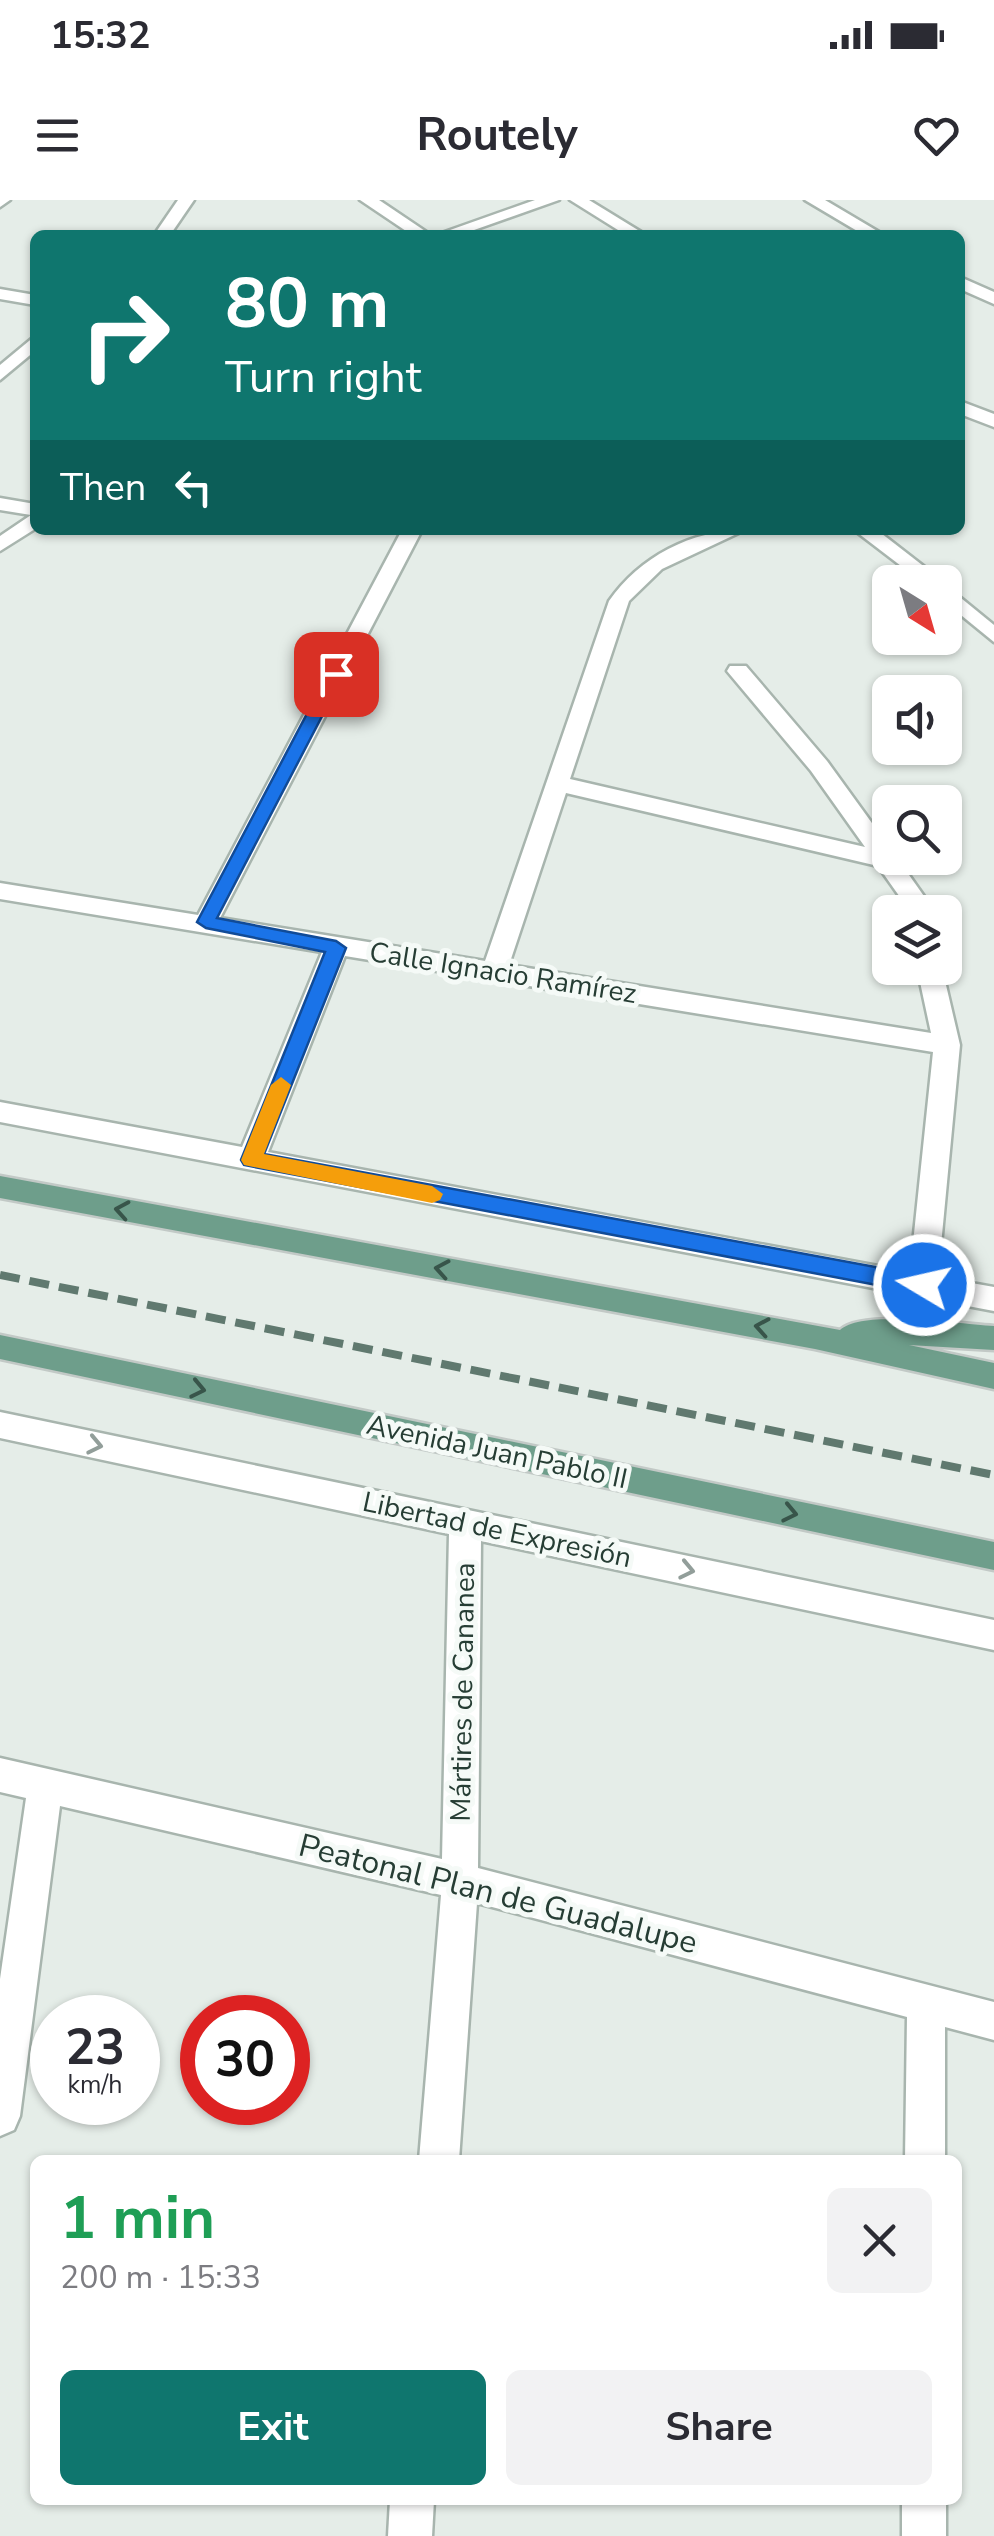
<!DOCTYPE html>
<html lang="en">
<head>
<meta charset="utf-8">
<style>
	body { margin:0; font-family:"Nunito Sans",sans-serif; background:#f2f2f3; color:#2b2b33; height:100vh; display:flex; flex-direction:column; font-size:38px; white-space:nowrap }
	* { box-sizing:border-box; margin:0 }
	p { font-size:32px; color:#7c7c81 }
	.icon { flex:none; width:55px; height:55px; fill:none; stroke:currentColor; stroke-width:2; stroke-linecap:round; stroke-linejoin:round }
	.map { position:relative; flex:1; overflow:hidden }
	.sheet { position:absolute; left:30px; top:1955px; width:932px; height:350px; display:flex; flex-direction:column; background:#fff; border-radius:15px; box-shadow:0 2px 8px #0004 }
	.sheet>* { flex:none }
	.guide { position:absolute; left:30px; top:30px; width:935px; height:305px; border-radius:15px; box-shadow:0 2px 8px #0004; background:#0f766e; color:#fff; overflow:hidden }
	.needle { width:65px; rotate:143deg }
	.fabs { position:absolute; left:872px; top:365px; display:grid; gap:20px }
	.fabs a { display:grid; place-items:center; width:90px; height:90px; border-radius:15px; background:#fff; box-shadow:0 2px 8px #0004; font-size:50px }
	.speed { position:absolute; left:30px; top:1795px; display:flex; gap:20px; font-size:50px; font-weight:700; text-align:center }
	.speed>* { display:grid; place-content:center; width:130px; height:130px; border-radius:50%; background:#fff; box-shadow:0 2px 8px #0004; line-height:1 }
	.speed small { font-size:25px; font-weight:400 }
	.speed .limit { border:15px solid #d22; background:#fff; color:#111 }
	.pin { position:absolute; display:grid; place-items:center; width:85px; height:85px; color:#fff; margin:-42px; border-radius:20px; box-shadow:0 5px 15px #0006 }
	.me { position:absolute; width:110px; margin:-55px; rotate:279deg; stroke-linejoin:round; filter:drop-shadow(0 0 8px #0008) }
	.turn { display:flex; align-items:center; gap:35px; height:210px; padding:0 30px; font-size:45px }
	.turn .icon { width:130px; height:130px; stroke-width:2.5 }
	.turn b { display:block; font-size:70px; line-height:85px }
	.then { display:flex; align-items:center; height:95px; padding:0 30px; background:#0003; gap:20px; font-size:38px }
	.round { display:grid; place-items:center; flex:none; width:105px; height:105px; border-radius:15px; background:#f2f2f3 }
	.summary { display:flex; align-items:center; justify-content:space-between; height:170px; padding:0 30px }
	h1 { font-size:60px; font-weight:700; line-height:75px; color:#1e9e55 }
	.primary-button { display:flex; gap:20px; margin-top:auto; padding:20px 30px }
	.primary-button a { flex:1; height:115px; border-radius:15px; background:#0f766e; color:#fff; font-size:40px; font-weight:700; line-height:115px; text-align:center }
	.primary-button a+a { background:#f2f2f3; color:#2b2b33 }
	.status { display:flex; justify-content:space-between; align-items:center; height:70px; padding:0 50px; background:#fff; direction:ltr }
	.status svg { height:28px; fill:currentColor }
	header { display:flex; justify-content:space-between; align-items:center; height:130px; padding:0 30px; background:#fff; font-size:45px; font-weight:700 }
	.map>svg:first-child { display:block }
</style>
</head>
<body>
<div class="status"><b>15:32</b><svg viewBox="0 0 49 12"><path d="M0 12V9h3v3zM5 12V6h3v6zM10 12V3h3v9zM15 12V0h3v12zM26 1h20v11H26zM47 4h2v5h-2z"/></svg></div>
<header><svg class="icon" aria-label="menu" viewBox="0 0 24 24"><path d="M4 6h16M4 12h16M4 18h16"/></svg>Routely<svg class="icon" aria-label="heart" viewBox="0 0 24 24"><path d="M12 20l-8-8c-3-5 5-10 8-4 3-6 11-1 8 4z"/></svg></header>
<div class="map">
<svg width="994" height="2336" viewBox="0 0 994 2336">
	<rect width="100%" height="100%" fill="#e5ede8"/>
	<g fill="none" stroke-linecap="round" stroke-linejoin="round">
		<defs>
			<g id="minor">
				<path d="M0,0H10L0,7Z"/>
				<path d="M178,0H194L170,35H154Z"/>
				<path d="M360,0H379L431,35H412Z"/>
				<path d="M535,0H559L460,35H436Z"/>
				<path d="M570,0H589L646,35H626Z"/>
				<path d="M805,0H825L884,35H864Z"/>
				<path d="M960,77L994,92V104L960,89Z"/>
				<path d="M0,89L35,95V105L0,99Z"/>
				<path d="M35,136V151L0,180V165Z"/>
				<path d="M960,201L994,214V227L960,214Z"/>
				<path d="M0,298L35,304V329L0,351V336L31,315L0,310Z"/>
				<path d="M402,330H422L220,718L485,761L609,401C640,357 691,330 745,330L662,369L629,401L570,579L865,647L811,571L727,471L730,466H746L827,561L890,648V658H897L926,699L929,712H905L902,700L878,666L566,593L509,765L931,833L917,768H942L960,845L938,1077L994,1087V1111L0,922V902L242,947L322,752L0,699V683L198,715ZM345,756L933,852L910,1072L268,952Z"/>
				<path d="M854,330H877L944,382H922Z"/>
				<path d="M945,385L994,425V442L945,402Z"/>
				<path d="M0,1212L994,1420V1450L481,1341L478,1668L994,1802V1840L945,1827V1960H905L907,1817L477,1703L459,1960H419L441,1695L60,1606L20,1916L14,1930L0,1936V1779L26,1598L0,1592V1558L442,1659L449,1334L0,1238Z"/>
				<path d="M390,2300H434L432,2336H388Z"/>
				<rect x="902" y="2300" width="44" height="36"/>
			</g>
			<g id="major">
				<path d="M0,976L840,1130C862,1109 961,1124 994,1126V1150L909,1145L994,1163V1189L815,1149L0,998Z"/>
				<path d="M0,1135L994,1342V1370L0,1159Z"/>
			</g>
		</defs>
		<use href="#minor" stroke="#a8b5ae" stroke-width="5"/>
		<use href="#major" stroke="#c2c9c6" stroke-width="5"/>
		<use href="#minor" fill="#fff" fill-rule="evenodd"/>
		<use href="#major" fill="#6e9e8b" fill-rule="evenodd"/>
		<path stroke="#60796f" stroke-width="8" stroke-dasharray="20 10" stroke-linecap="butt" d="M0,1075L994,1275"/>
	</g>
	<defs><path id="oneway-chevron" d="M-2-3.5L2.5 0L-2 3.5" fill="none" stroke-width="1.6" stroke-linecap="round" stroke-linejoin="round" transform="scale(2.5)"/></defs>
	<g stroke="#38554a">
		<use href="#oneway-chevron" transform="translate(122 1010) rotate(-170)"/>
		<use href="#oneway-chevron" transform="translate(442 1069) rotate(-170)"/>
		<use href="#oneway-chevron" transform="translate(762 1127) rotate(-170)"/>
		<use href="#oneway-chevron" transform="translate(198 1189) rotate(12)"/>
		<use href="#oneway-chevron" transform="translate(790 1313) rotate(12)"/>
	</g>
	<g stroke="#929e9a">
		<use href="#oneway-chevron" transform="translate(95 1245) rotate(12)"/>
		<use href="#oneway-chevron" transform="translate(687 1370) rotate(12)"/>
	</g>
	<path fill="#1a73e8" stroke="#114b97" stroke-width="2.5" d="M336,469L344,474L217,718L336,741L346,748L264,954L924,1076L931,1079V1091L924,1094L244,965L241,960L325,752L206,728L197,722L328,474Z"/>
	<path fill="#f59e0b" d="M281,877L291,885L264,954L432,986L443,994L440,1000L432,1003L244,965L241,960L271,885Z"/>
	<g text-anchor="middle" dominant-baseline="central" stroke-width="10" stroke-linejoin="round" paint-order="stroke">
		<g font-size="28" fill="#263d34" stroke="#f5faf7">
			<text transform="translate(503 773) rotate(9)">Calle Ignacio Ramírez</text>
			<text transform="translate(497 1252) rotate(12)">Avenida Juan Pablo II</text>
			<text transform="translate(497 1330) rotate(12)">Libertad de Expresión</text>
			<text transform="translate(463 1492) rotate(-89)">Mártires de Cananea</text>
		</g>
		<g font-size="32" fill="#263d34" stroke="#f5faf7">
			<text transform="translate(498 1694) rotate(14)">Peatonal Plan de Guadalupe</text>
		</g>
	</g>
</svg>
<div class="fabs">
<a><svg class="needle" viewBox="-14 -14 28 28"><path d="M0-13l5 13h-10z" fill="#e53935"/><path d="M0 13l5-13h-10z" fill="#7c7c81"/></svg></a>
<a><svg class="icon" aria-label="sound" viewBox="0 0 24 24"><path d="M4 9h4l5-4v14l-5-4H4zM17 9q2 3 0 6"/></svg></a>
<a><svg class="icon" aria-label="search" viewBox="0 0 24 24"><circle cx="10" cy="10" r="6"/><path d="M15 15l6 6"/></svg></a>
<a><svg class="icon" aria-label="layers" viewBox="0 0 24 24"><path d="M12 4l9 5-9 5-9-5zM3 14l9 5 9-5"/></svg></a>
</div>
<div class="speed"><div>23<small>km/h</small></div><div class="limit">30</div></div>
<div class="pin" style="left:336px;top:474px;background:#d93025"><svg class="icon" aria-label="arrive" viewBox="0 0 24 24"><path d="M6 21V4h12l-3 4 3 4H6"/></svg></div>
<svg class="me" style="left:924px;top:1085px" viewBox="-20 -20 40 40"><circle r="17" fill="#1a73e8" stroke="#fff" stroke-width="3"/><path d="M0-11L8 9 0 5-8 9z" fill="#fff"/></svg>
<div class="guide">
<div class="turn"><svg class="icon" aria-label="right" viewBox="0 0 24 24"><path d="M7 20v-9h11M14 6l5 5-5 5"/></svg><div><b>80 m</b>Turn right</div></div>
<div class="then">Then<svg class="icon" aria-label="left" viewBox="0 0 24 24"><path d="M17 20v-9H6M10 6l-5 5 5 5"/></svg></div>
</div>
<section class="sheet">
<div class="summary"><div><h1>1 min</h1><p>200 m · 15:33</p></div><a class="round"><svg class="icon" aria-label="close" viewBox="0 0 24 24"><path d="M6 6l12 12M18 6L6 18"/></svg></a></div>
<div class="primary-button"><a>Exit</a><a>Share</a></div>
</section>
</div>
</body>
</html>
